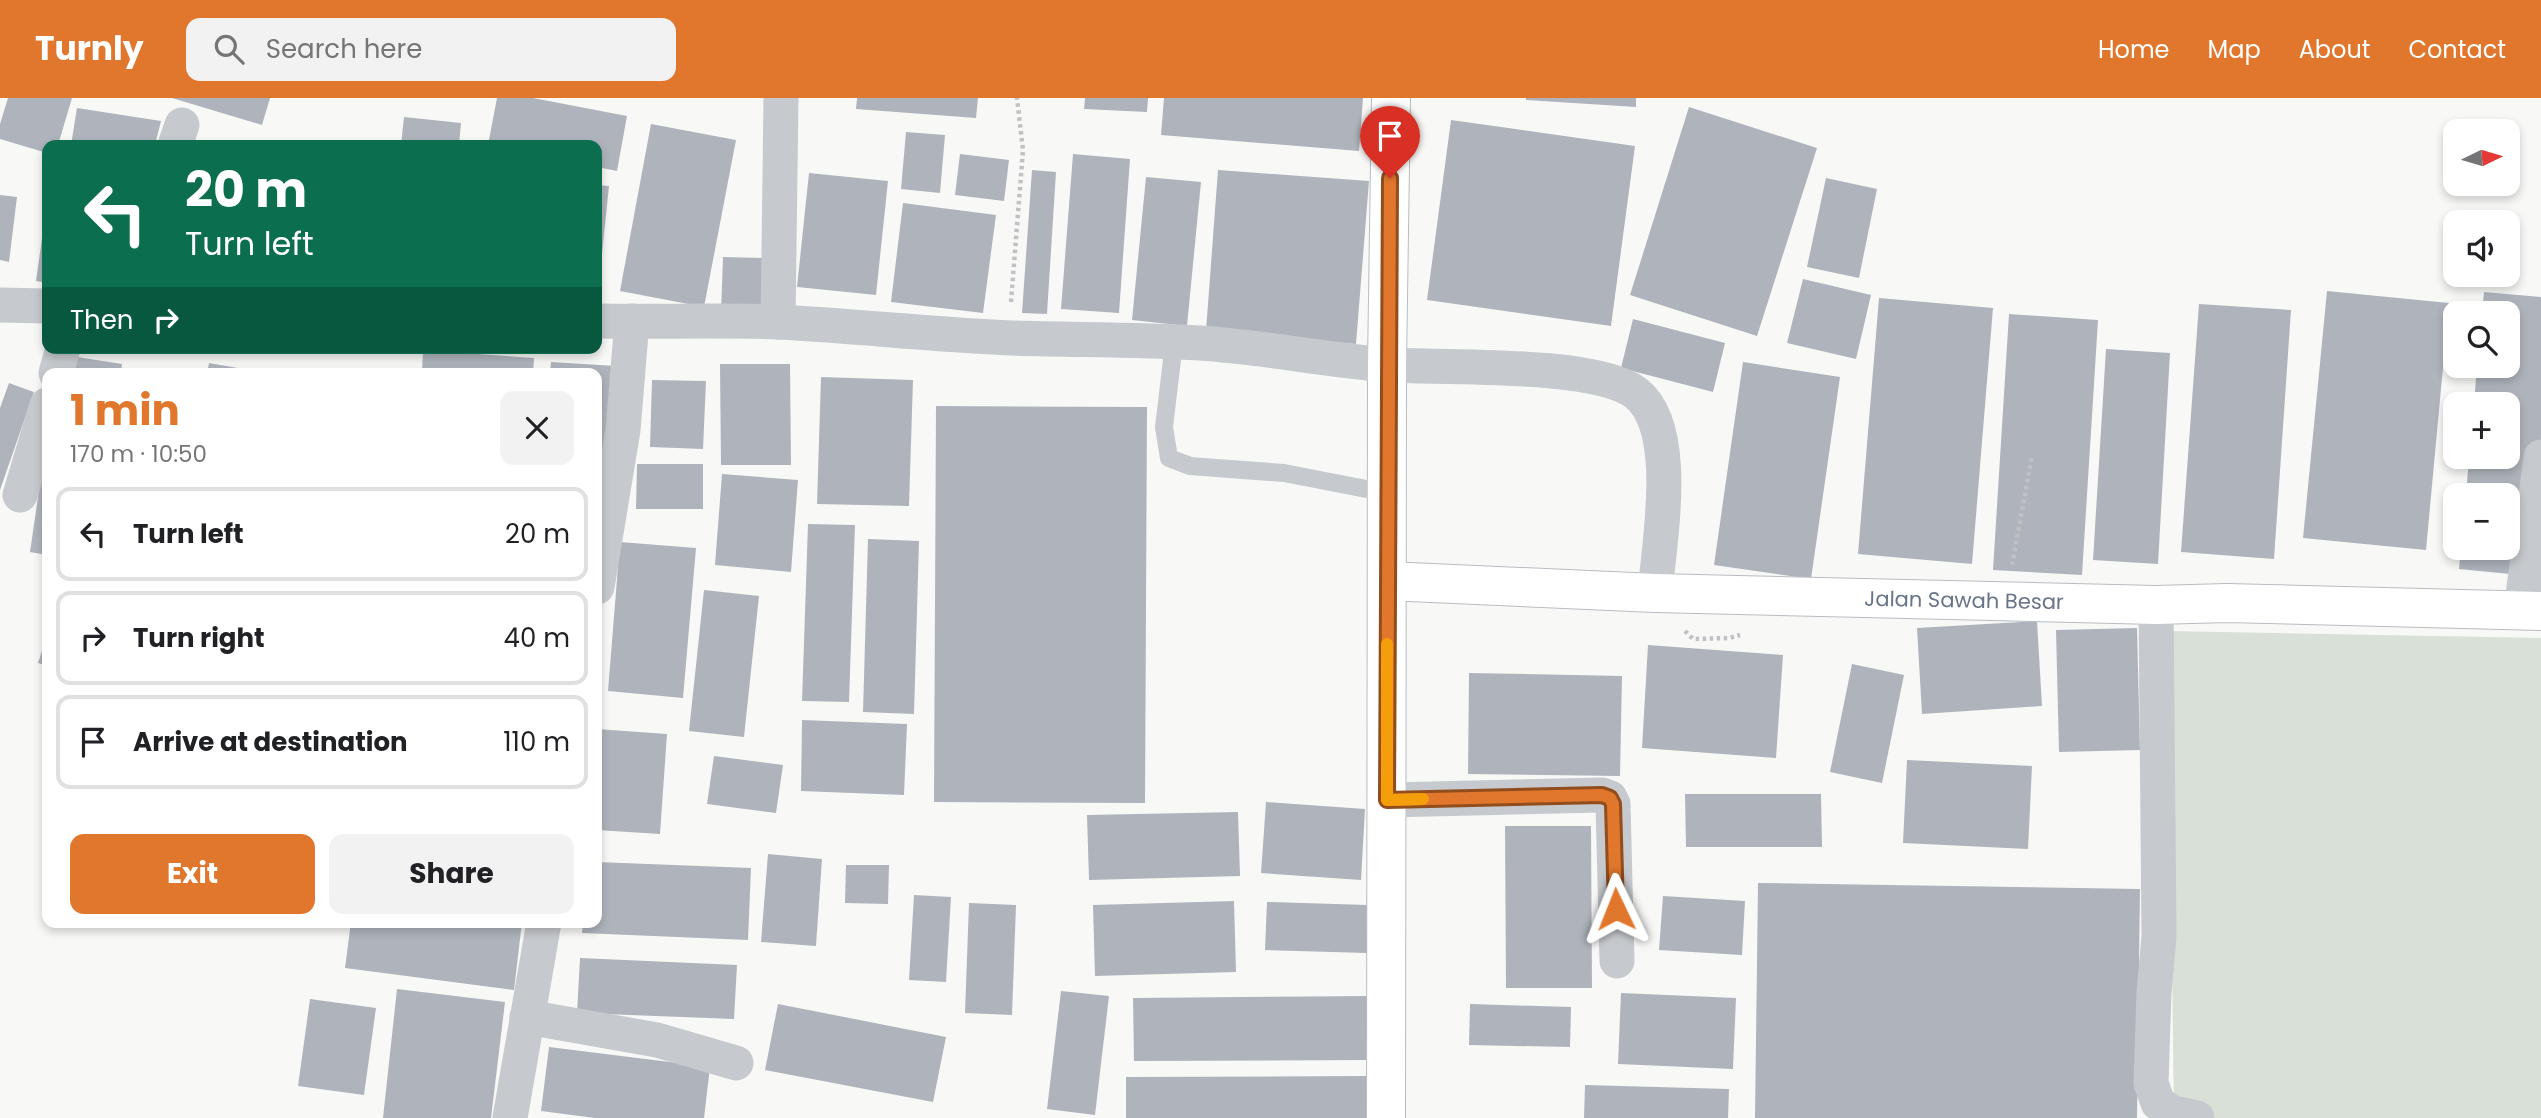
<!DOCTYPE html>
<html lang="en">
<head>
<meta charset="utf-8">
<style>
	body { margin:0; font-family:Poppins,sans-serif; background:#f2f2f2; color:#202124; height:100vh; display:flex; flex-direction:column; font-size:26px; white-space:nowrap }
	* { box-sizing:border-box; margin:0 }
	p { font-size:23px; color:#757577 }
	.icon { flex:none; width:38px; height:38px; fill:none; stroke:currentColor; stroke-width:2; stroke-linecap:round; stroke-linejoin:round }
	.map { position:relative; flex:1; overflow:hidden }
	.side { position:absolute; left:42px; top:270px; width:560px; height:560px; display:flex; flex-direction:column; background:#fff; border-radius:14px; box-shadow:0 4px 10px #0003 }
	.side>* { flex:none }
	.top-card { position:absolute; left:42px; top:42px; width:560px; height:214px; border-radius:14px; box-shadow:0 4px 10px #0003; background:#0b6e4f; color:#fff; overflow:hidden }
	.needle { width:46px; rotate:85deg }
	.tools { position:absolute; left:2443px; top:21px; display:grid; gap:14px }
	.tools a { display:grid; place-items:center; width:77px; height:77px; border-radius:14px; background:#fff; box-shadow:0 4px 10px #0003; font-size:35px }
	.pin { position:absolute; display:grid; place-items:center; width:60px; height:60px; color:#fff; margin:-72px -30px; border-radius:50% 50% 50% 0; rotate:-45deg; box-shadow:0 0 7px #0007 }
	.pin .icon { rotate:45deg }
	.me { position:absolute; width:77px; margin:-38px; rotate:358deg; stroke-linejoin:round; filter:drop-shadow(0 0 5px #0008) }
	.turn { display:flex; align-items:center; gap:24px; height:147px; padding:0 28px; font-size:32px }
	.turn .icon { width:91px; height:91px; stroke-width:2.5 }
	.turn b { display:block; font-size:49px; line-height:60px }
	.then { display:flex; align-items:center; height:66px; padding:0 28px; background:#0003; gap:14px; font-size:26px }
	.round { display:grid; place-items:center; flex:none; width:74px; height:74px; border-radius:14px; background:#f2f2f2 }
	.headline { display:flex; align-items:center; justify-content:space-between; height:119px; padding:0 28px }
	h1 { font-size:42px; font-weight:700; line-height:52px; color:#e1772d }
	.cta { display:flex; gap:14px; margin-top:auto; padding:14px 28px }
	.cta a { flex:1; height:80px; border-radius:14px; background:#e1772d; color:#fff; font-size:28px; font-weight:700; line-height:80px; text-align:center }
	.cta a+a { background:#f2f2f2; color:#202124 }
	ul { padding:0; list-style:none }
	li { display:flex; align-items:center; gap:21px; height:94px; margin:0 14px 10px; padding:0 14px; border:4px solid #e0e0e0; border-radius:14px }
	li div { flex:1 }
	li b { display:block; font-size:26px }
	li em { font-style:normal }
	header { display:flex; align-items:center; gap:42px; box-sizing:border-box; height:98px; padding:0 35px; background:#e1772d; color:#fff }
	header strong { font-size:33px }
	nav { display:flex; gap:38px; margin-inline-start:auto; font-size:24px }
	.search { width:490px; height:63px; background:#f2f2f2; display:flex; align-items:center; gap:18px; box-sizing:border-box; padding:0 24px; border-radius:14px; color:#757577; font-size:26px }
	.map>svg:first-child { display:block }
</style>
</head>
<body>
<header>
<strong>Turnly</strong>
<div class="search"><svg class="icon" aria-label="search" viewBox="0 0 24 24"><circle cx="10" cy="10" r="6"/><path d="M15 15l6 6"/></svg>Search here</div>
<nav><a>Home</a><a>Map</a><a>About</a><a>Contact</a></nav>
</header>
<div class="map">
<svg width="2541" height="1020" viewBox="0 0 2541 1020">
	<rect width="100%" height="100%" fill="#f8f9f6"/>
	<path fill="#d9e0d7" d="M2168,533L2541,540V1020H2174Z"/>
	<g fill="#afb4bc">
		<path d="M8,0H72L58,47H47V55L0,41V26Z"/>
		<path d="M172,0H270L262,27Z"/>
		<path d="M497,0H533L627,18L617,73L597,69V47H488Z"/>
		<path d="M857,0H978L976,20L856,11Z"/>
		<path d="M1085,0H1148L1147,14L1084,11Z"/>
		<path d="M1164,0H1363L1359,53L1161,37Z"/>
		<path d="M1526,0H1636V9L1526,2Z"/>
		<path d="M1689,9L1817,50L1757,238L1630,197Z"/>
		<path d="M77,10L161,23L155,47H71Z"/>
		<path d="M404,19L461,25L459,47H401Z"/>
		<path d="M1451,22L1635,48L1611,228L1427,202Z"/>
		<path d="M651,26L736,42L704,209L620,193Z"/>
		<path d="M906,34L945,37L940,95L901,91Z"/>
		<path d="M960,56L1009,62L1004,103L955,97Z"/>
		<path d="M1073,56L1130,61L1119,215L1061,211Z"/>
		<path d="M1032,72L1056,74L1047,216L1022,215Z"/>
		<path d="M1218,72L1369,83L1356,246L1206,233Z"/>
		<path d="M809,75L888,83L876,197L797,189Z"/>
		<path d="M1146,79L1201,84L1187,228L1132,222Z"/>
		<path d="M1826,80L1877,91L1859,180L1807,169Z"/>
		<path d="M597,87L609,88L599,185H597Z"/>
		<path d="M0,97L17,99L9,164L0,162Z"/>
		<path d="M903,105L996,117L983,215L891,204Z"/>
		<path d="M44,126L47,127V185L36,183Z"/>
		<path d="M723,159L763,160L761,216L721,214Z"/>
		<path d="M1803,181L1871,197L1856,261L1787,245Z"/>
		<path d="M2327,193L2449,205L2426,452L2303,440Z"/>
		<path d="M2484,194L2541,199V479L2459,471L2461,450H2508V397H2466L2469,359H2508V306H2474L2477,268H2508V215H2482Z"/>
		<path d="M1879,200L1993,210L1972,466L1858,456Z"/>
		<path d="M2199,206L2291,212L2274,461L2181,454Z"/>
		<path d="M2009,216L2098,222L2082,477L1993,472Z"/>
		<path d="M1633,221L1725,245L1713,294L1621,270Z"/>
		<path d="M2106,251L2170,255L2158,466L2093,462Z"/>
		<path d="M423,252L534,260L533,275H422Z"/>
		<path d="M58,256L122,266L121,275H56Z"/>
		<path d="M551,264L616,268L597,405V275H550Z"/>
		<path d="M1743,264L1840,279L1811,481L1714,467Z"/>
		<path d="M209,265L255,273L254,275H207Z"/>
		<path d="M720,266H790L791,367H721Z"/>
		<path d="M821,279L913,282L909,408L817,406Z"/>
		<path d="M652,282L706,283L703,351L650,349Z"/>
		<path d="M9,285L34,294L0,392V310Z"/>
		<path d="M936,308L1147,309L1145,705L934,704Z"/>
		<path d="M46,344H47V457L30,454Z"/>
		<path d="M637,366H703V411H636Z"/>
		<path d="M722,376L798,382L791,474L715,467Z"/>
		<path d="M808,426L855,427L849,604L802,603Z"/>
		<path d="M868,441L919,443L914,616L863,614Z"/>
		<path d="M620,444L696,450L683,600L608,593Z"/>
		<path d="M704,492L759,498L744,639L689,633Z"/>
		<path d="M2037,523L2042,608L1922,616L1917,530Z"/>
		<path d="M2137,530L2140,652L2059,654L2056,532Z"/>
		<path d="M47,537V568L38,565Z"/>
		<path d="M1648,547L1783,557L1776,660L1642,650Z"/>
		<path d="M1852,566L1904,577L1882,685L1830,674Z"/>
		<path d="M1469,575L1622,578L1620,678L1468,676Z"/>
		<path d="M802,622L907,626L904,697L801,693Z"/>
		<path d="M597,631L667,636L660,736L597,732Z"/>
		<path d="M714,658L783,667L776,715L707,706Z"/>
		<path d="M1907,662L2032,668L2028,751L1903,745Z"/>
		<path d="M1685,696H1821L1822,749H1686Z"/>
		<path d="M1266,704L1365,711L1361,782L1261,775Z"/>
		<path d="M1238,714L1240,778L1089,782L1087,717Z"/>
		<path d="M1505,728H1591L1592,890H1506Z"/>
		<path d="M768,756L822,761L816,848L761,844Z"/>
		<path d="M597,764L751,770L748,842L582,835L583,824H597Z"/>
		<path d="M846,767H889L888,806L845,805Z"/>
		<path d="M1758,785L2140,791L2137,1020H1755Z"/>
		<path d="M914,797L951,799L946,884L909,882Z"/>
		<path d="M1663,798L1745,803L1742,857L1659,852Z"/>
		<path d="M1234,803L1236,874L1095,878L1093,807Z"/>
		<path d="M1267,804L1368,807L1367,855L1265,852Z"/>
		<path d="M969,805L1016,807L1012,917L965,915Z"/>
		<path d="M351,824H522L514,892L345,870Z"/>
		<path d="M580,860L737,867L734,921L577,915Z"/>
		<path d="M397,891L505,904L491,1020H383Z"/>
		<path d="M1061,893L1109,898L1095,1017L1047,1011Z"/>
		<path d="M1621,895L1736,900L1733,971L1618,966Z"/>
		<path d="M1371,898V962L1134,963L1133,900Z"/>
		<path d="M310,901L376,910L364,997L298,988Z"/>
		<path d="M778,906L946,939L933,1004L765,972Z"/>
		<path d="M1470,906L1571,909L1570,949L1469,947Z"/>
		<path d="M549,949L710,969L704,1020H595L541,1013Z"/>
		<path d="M1367,978V1020H1126V979Z"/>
		<path d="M1585,987L1729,991L1728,1020H1584Z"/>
	</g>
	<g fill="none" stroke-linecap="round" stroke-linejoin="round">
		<defs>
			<g id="secondary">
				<path d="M1387,483L1655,495L2156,507L2227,505L2541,513"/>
				<path d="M1386,1020L1387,267L1391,0"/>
			</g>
		</defs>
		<use href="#secondary" stroke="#b8bcc2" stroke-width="40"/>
		<g stroke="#c0c1c4" stroke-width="4.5" stroke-dasharray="3.5 3.5" stroke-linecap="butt">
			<path d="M1011,204L1023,52L1017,0"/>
			<path d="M2012,467L2032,358"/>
			<path d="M1685,533L1693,541L1729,540L1740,537"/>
		</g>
		<path stroke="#c6c9cd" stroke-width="18" d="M1174,245L1164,329L1169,360L1190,368L1284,375L1387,395"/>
		<g stroke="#c6c9cd" stroke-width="35">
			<path d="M175,47L182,27"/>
			<path d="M0,207L47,208"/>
			<path d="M597,223C658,224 719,222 779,224C857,228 934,237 1012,240C1074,242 1138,241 1200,245C1263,249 1325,262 1388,267C1443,270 1596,264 1636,295C1681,330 1659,444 1655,495"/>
			<path d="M778,224L781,0"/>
			<path d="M56,275L63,250"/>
			<path d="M20,397L47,307"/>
			<path d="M597,489L623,332L632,223"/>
			<path d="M2156,507L2159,838L2154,895L2151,985L2158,1005L2173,1015L2197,1020"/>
			<path d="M2521,513L2541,359"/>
			<path d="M1387,702L1602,697L1610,700L1613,706L1617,863"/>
			<path d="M527,919L657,942L736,965"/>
			<path d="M510,1020L544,824"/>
		</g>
		<use href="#secondary" stroke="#fff" stroke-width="38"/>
	</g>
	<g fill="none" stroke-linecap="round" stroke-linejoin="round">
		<defs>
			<path id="route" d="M1390,80L1387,702L1602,697L1610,700L1613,706L1616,811"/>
		</defs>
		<use href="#route" stroke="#924d1d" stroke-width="18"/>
		<use href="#route" stroke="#e1772d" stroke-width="12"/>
		<path stroke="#f59e0b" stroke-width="12" d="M1387,546V702L1423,701"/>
	</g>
	<g text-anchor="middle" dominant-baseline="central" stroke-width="7" stroke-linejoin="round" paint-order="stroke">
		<g font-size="21" fill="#687487" stroke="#fff">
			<text transform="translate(1964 502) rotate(1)">Jalan Sawah Besar</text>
		</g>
	</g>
</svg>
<div class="tools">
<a><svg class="needle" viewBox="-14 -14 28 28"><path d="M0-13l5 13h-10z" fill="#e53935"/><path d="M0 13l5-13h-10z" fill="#757577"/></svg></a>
<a><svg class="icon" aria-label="sound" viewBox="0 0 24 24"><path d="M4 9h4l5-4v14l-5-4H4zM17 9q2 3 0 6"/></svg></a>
<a><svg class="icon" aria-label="search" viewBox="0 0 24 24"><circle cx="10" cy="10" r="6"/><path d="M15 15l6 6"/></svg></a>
<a>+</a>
<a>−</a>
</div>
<div class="pin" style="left:1390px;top:80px;background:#d93025"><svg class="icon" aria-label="arrive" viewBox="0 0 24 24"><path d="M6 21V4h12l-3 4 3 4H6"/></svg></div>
<svg class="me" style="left:1616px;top:811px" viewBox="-20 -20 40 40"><path d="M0-17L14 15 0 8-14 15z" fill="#e1772d" stroke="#fff" stroke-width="4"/></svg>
<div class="top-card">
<div class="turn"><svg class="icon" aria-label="left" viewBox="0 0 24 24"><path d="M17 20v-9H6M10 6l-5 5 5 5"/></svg><div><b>20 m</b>Turn left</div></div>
<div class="then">Then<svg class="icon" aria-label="right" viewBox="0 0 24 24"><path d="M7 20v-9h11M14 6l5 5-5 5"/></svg></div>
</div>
<section class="side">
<div class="headline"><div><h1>1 min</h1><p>170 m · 10:50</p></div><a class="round"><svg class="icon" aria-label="close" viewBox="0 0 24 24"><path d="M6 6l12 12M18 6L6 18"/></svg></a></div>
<ul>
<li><svg class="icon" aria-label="left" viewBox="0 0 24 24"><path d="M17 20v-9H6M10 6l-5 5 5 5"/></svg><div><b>Turn left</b></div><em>20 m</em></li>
<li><svg class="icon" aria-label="right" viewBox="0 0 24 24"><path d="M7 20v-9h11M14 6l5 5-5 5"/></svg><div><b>Turn right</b></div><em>40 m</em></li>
<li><svg class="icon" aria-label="arrive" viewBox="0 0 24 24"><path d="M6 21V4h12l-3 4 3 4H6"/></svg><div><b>Arrive at destination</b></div><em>110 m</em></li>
</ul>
<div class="cta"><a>Exit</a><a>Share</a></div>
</section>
</div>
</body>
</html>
